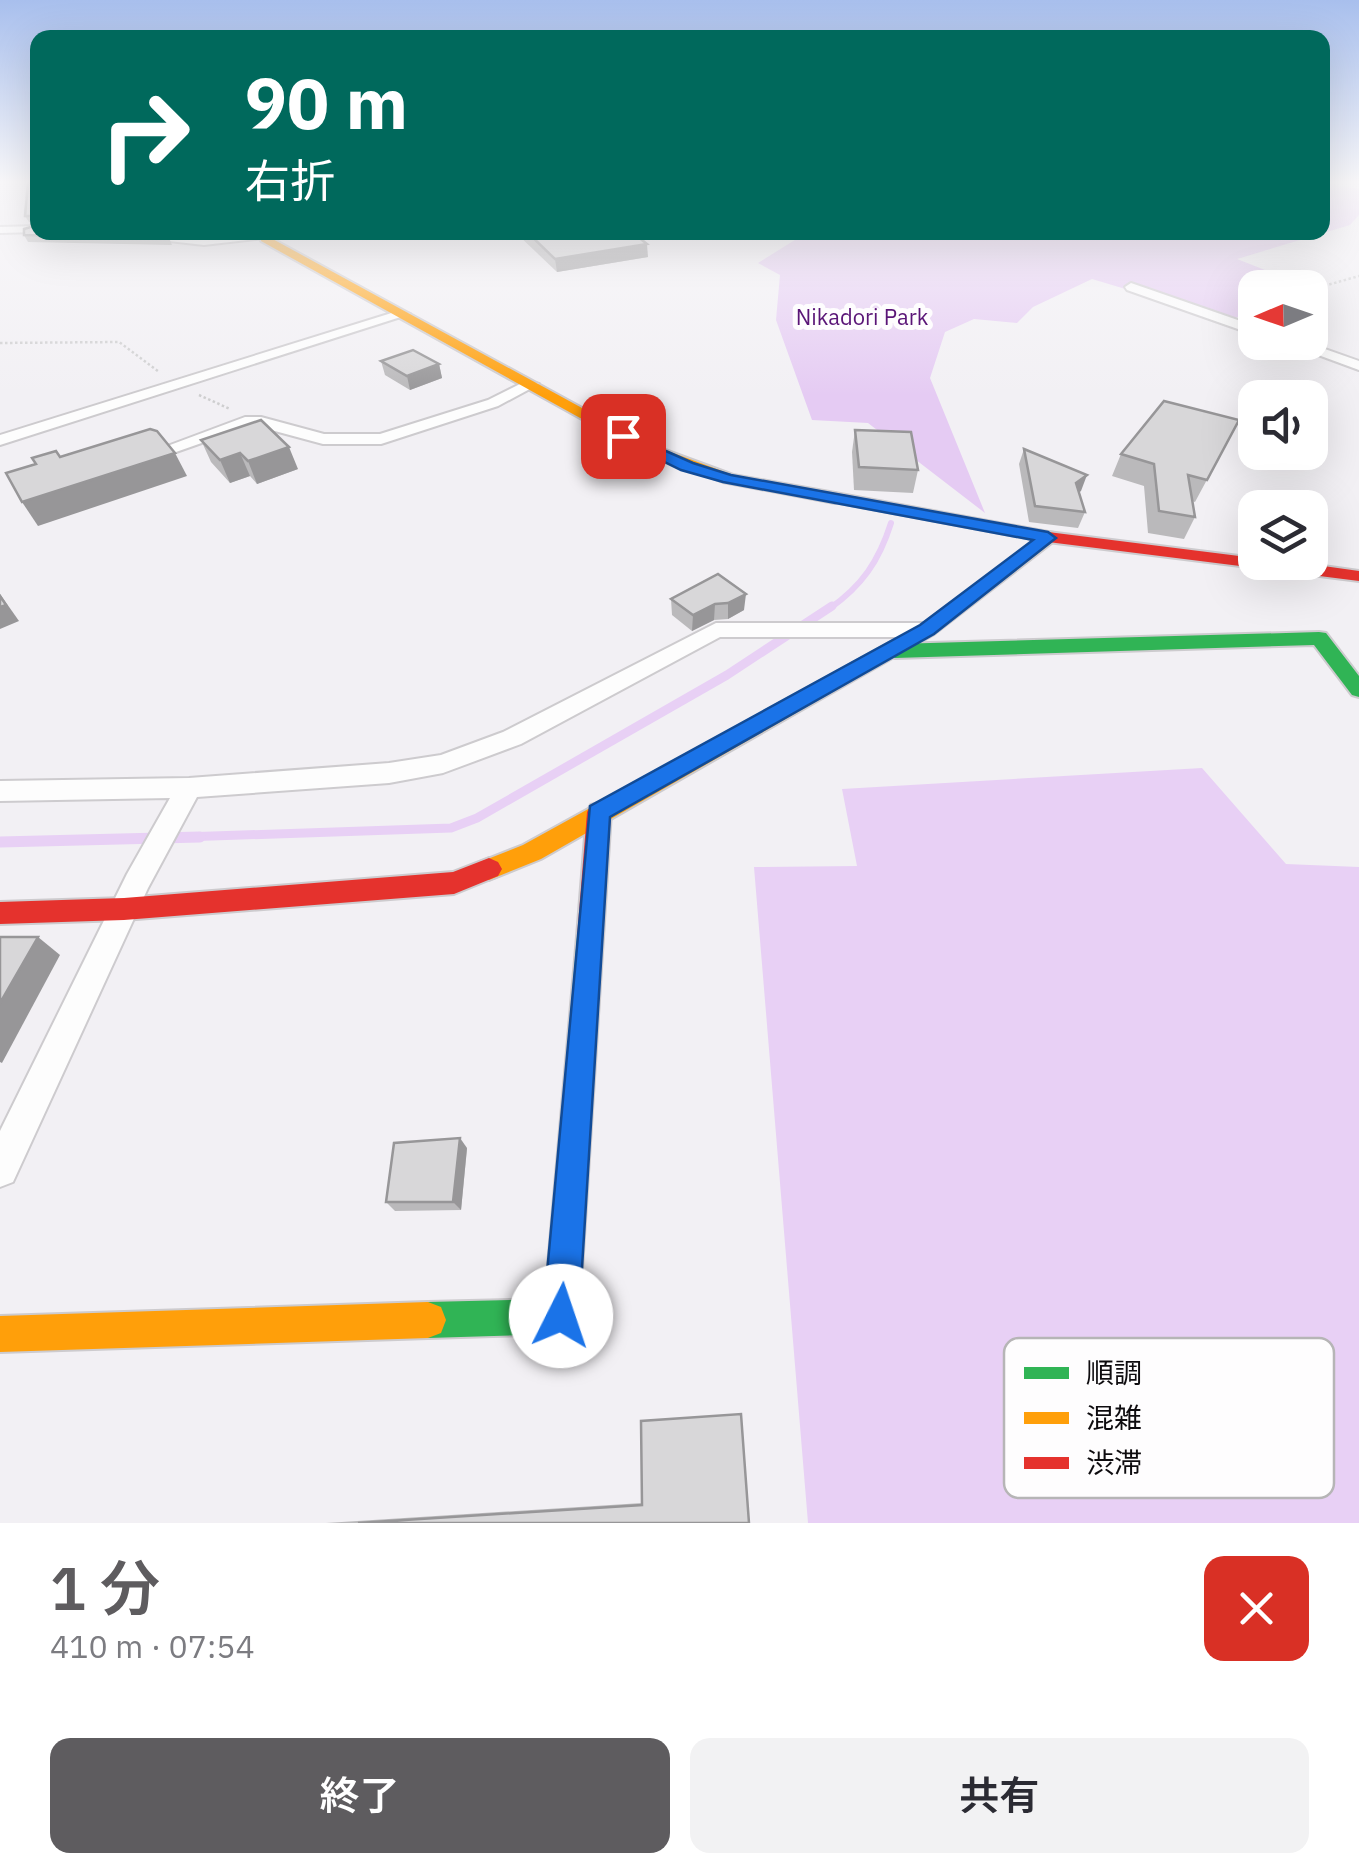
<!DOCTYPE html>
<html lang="ja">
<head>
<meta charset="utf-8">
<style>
	body { margin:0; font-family:"IBM Plex Sans","Noto Sans JP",sans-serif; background:#f2f2f3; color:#2b2b33; height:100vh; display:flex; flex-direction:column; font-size:38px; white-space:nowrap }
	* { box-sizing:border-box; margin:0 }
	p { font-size:32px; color:#7c7c81 }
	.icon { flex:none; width:55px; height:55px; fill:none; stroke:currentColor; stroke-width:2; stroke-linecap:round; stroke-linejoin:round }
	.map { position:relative; height:1523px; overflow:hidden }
	.drawer { display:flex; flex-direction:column; background:#fff; flex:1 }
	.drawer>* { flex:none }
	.banner { position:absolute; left:30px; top:30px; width:1300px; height:210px; border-radius:20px; box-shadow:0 10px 40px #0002; background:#00695c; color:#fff; overflow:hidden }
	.needle { width:65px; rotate:268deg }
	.fabs { position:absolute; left:1238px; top:270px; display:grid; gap:20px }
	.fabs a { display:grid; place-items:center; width:90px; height:90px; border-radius:20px; background:#fff; box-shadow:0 10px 40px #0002; font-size:50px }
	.pin { position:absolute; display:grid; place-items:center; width:85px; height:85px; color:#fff; margin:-42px; border-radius:20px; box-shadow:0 5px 15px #0006 }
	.me { position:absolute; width:110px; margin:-55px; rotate:4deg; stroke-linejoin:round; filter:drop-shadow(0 0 8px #0008) }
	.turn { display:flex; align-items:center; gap:35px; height:210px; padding:0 50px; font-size:45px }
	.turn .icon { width:130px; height:130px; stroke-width:2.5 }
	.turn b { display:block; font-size:70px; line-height:85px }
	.round { display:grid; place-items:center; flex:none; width:105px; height:105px; border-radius:20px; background:#f2f2f3 }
	.overview { display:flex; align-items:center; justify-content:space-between; height:170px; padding:0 50px }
	h1 { font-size:60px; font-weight:600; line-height:75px; color:#5e5c5f }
	.primary-button { display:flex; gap:20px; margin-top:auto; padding:20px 50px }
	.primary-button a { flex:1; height:115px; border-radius:20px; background:#5e5c5f; color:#fff; font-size:40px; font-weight:600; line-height:115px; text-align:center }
	.primary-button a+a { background:#f2f2f3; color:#2b2b33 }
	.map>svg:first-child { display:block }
</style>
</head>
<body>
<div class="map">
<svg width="1359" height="1523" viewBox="0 0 1359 1523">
	<rect width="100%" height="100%" fill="#f2f0f4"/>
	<path fill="#e5cbf3" d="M1323,183L1359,189V215L1350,225L1237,259L1308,287L1255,288V311L1229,320L1092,279L1033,307L1017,323L974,319L945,332L930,378L985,513L868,423L812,420L776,320L780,275L758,263L806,233L1322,232Z"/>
	<path fill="#e8d0f5" d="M1202,768L1286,864L1359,867V1523H808L754,867L857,866L842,789Z"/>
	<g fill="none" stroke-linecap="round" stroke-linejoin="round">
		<path stroke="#e8d0f5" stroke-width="6" d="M829,609C862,586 879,561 891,523"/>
		<path stroke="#e8d0f5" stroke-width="9" d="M95,840L451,828L477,818L727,675L832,606"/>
		<path stroke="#e8d0f5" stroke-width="11" d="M0,842L200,837"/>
		<defs>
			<g id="street">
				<path d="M38,226V232L0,233V227Z"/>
				<path d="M89,232L204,239L317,232L204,245Z"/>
				<path d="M1131,283L1255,326V335L1127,290L1125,287Z"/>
				<path d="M398,311L410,314L0,445V435Z"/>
				<path d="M1283,342H1305L1359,361V370Z"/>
				<path d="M526,381L539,384L498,406L381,444H323L260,427H247L176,452L162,448L245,417H261L324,434H380L488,400Z"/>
				<path d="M716,623H927L938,630L927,637H720L521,744L443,773L389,783L197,797L148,888L13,1182L0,1187V1131L127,874L170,798L0,801V781L189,778L389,763L441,755L503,732Z"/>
			</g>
			<g id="fast">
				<path d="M1319,632L1326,633L1359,676V697L1352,695L1314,645L895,658L885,651L895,644Z"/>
				<path d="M590,925L599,929L603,937L579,1316L574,1329L561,1334L428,1338L415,1333L410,1320L415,1307L428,1302L545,1299L577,937L581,929Z"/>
			</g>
			<g id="slow">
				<path d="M261,237H269L646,443L733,475L835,493L843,498L835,503L723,482L636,449L261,241Z"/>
				<path d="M1048,532L1054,533V541L934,634L541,859L489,880L480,876L476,869L480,862L523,845L920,626Z"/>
				<path d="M428,1302L441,1307L446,1320L441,1333L428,1338L0,1352V1316Z"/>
			</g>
			<g id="jam">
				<path d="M835,493L1048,532L1255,558V562H1295L1359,571V581L1048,542L829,501L827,498Z"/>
				<path d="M599,803L607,805L611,812L603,937L599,945L590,949L581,945L577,937L587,812L591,805Z"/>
				<path d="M489,858L498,862L502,869L498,876L454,894L124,920L0,924V902L124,898L453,872Z"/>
			</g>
		</defs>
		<use href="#street" stroke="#cdcbce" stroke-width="4"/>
		<use href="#fast" stroke="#cdcbce" stroke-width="4"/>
		<use href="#slow" stroke="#cdcbce" stroke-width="4"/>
		<use href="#jam" stroke="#cdcbce" stroke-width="4"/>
		<g stroke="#cececf" stroke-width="2.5" stroke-dasharray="2.5 2.5" stroke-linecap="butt">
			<path d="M1310,290L1359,276"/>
			<path d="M0,343L119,342L159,372"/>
			<path d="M199,395L230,409"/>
		</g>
		<use href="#street" fill="#fdfdfd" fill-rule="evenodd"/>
		<use href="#fast" fill="#30b455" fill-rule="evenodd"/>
		<use href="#slow" fill="#ff9f0a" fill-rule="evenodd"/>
		<use href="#jam" fill="#e5322d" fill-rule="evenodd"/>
	</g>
	<g fill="#bab9bb">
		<path d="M38,183V223L29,222L25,216Z"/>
		<path d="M515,232H632L648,257L557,272Z"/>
		<path d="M24,235L169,238L172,245L28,242Z"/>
		<path d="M381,361L439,364L442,378L410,390L385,375Z"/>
		<path d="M1239,420L1195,502L1192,501L1195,517L1184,539L1148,533L1144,486L1112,476L1121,454Z"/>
		<path d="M855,430L918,470L913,493L854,490L852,452Z"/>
		<path d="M201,440L298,469L257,484L250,476L230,483L211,462Z"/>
		<path d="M1024,449L1081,491L1079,492L1085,512L1078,528L1029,522L1019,464Z"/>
		<path d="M718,574L744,610L728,619L714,620L692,631L672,615L671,599Z"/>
		<path d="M467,1148L461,1210L395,1211L386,1202Z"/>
		<path d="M642,1503L749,1523H326Z"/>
	</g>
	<g fill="#979698">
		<path d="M647,244L648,257L557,272L555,259Z"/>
		<path d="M439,364L442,378L410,390L407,376Z"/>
		<path d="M289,447L298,469L257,484L248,461Z"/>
		<path d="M175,453L187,476L38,526L22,502Z"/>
		<path d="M240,453L250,476L230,483L220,460Z"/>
		<path d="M1087,475L1081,491L1070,498L1076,483Z"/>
		<path d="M0,594L19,621L0,629Z"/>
		<path d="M746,594L744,610L728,619V603Z"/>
		<path d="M715,604L714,620L692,631L693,615Z"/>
		<path d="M38,937L60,955L2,1063L0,1062V1003Z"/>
		<path d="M460,1138L467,1148L461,1210L453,1202Z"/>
	</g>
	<g fill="#d8d7d9" stroke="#979698" stroke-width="2.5">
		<path d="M28,183H38V220L37,216H25Z"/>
		<path d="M38,225V232H120L169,238L24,235V229Z"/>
		<path d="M527,232H632L647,244L555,259Z"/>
		<path d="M413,350L439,364L407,376L381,361Z"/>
		<path d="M1164,401L1239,420L1207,480L1188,475L1195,517L1159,511L1154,464L1121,454Z"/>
		<path d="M261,420L289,447L248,461L240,453L220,460L201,440Z"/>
		<path d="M150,429L157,431L175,453L22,502L6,473L36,464L32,458L56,451L60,457Z"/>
		<path d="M855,430L911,432L918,470L859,467Z"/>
		<path d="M1024,449L1087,475L1076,483L1085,512L1035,506Z"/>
		<path d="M718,574L746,594L728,603L715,604L693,615L671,599Z"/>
		<path d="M0,596L6,605L0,607Z"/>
		<path d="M0,937H38L0,1003Z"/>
		<path d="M460,1138L453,1202H386L394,1143Z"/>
		<path d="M741,1414L749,1523H358L642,1505L641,1421Z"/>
	</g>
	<linearGradient id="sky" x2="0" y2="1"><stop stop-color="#a8bfed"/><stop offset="0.46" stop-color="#f9f8fa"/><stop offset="1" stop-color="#f9f8fa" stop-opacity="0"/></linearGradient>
	<rect width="1359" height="396" fill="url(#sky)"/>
	<path fill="#1a73e8" stroke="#114b97" stroke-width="2.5" d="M623,432L693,463L731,475L1048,532L1056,538L934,634L610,817L579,1316L574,1328L561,1334L548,1328L543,1316L590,806L920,625L1033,540L723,482L681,470L618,439V433Z"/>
	<g text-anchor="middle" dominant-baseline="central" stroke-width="10" stroke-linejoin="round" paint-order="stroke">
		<g font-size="22" fill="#5a1577" stroke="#fefdfe">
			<text x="862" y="316">Nikadori Park</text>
		</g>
	</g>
	<rect x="1004" y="1338" width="330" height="160" rx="15" fill="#fefdfe" stroke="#b6b5b6" stroke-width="2.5"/>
	<rect x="1024" y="1367" width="45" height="12" fill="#30b455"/>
	<rect x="1024" y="1412" width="45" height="12" fill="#ff9f0a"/>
	<rect x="1024" y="1457" width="45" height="12" fill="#e5322d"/>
	<g font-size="28" fill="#0e0c0f">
		<text x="1086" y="1383">順調</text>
		<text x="1086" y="1428">混雑</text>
		<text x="1086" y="1473">渋滞</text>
	</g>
</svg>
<div class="fabs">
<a><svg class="needle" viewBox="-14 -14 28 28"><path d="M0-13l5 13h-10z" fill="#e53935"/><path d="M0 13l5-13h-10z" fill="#7c7c81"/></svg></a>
<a><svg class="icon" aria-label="sound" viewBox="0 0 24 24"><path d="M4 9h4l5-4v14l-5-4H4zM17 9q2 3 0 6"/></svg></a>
<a><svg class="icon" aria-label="layers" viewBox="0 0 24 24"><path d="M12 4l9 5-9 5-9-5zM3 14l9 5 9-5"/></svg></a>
</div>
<div class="pin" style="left:623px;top:436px;background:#d93025"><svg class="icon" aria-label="arrive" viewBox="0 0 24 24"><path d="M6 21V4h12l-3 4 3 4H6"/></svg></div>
<svg class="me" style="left:561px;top:1316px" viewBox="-20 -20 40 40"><circle r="19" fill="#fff"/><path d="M0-13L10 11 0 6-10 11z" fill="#1a73e8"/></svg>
<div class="banner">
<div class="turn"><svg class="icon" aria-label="right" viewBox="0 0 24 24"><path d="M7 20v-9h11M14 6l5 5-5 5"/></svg><div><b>90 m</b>右折</div></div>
</div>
</div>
<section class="drawer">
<div class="overview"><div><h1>1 分</h1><p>410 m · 07:54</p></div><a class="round" style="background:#d93025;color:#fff"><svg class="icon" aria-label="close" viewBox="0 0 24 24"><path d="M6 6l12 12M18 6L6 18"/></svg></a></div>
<div class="primary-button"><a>終了</a><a>共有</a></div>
</section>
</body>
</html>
